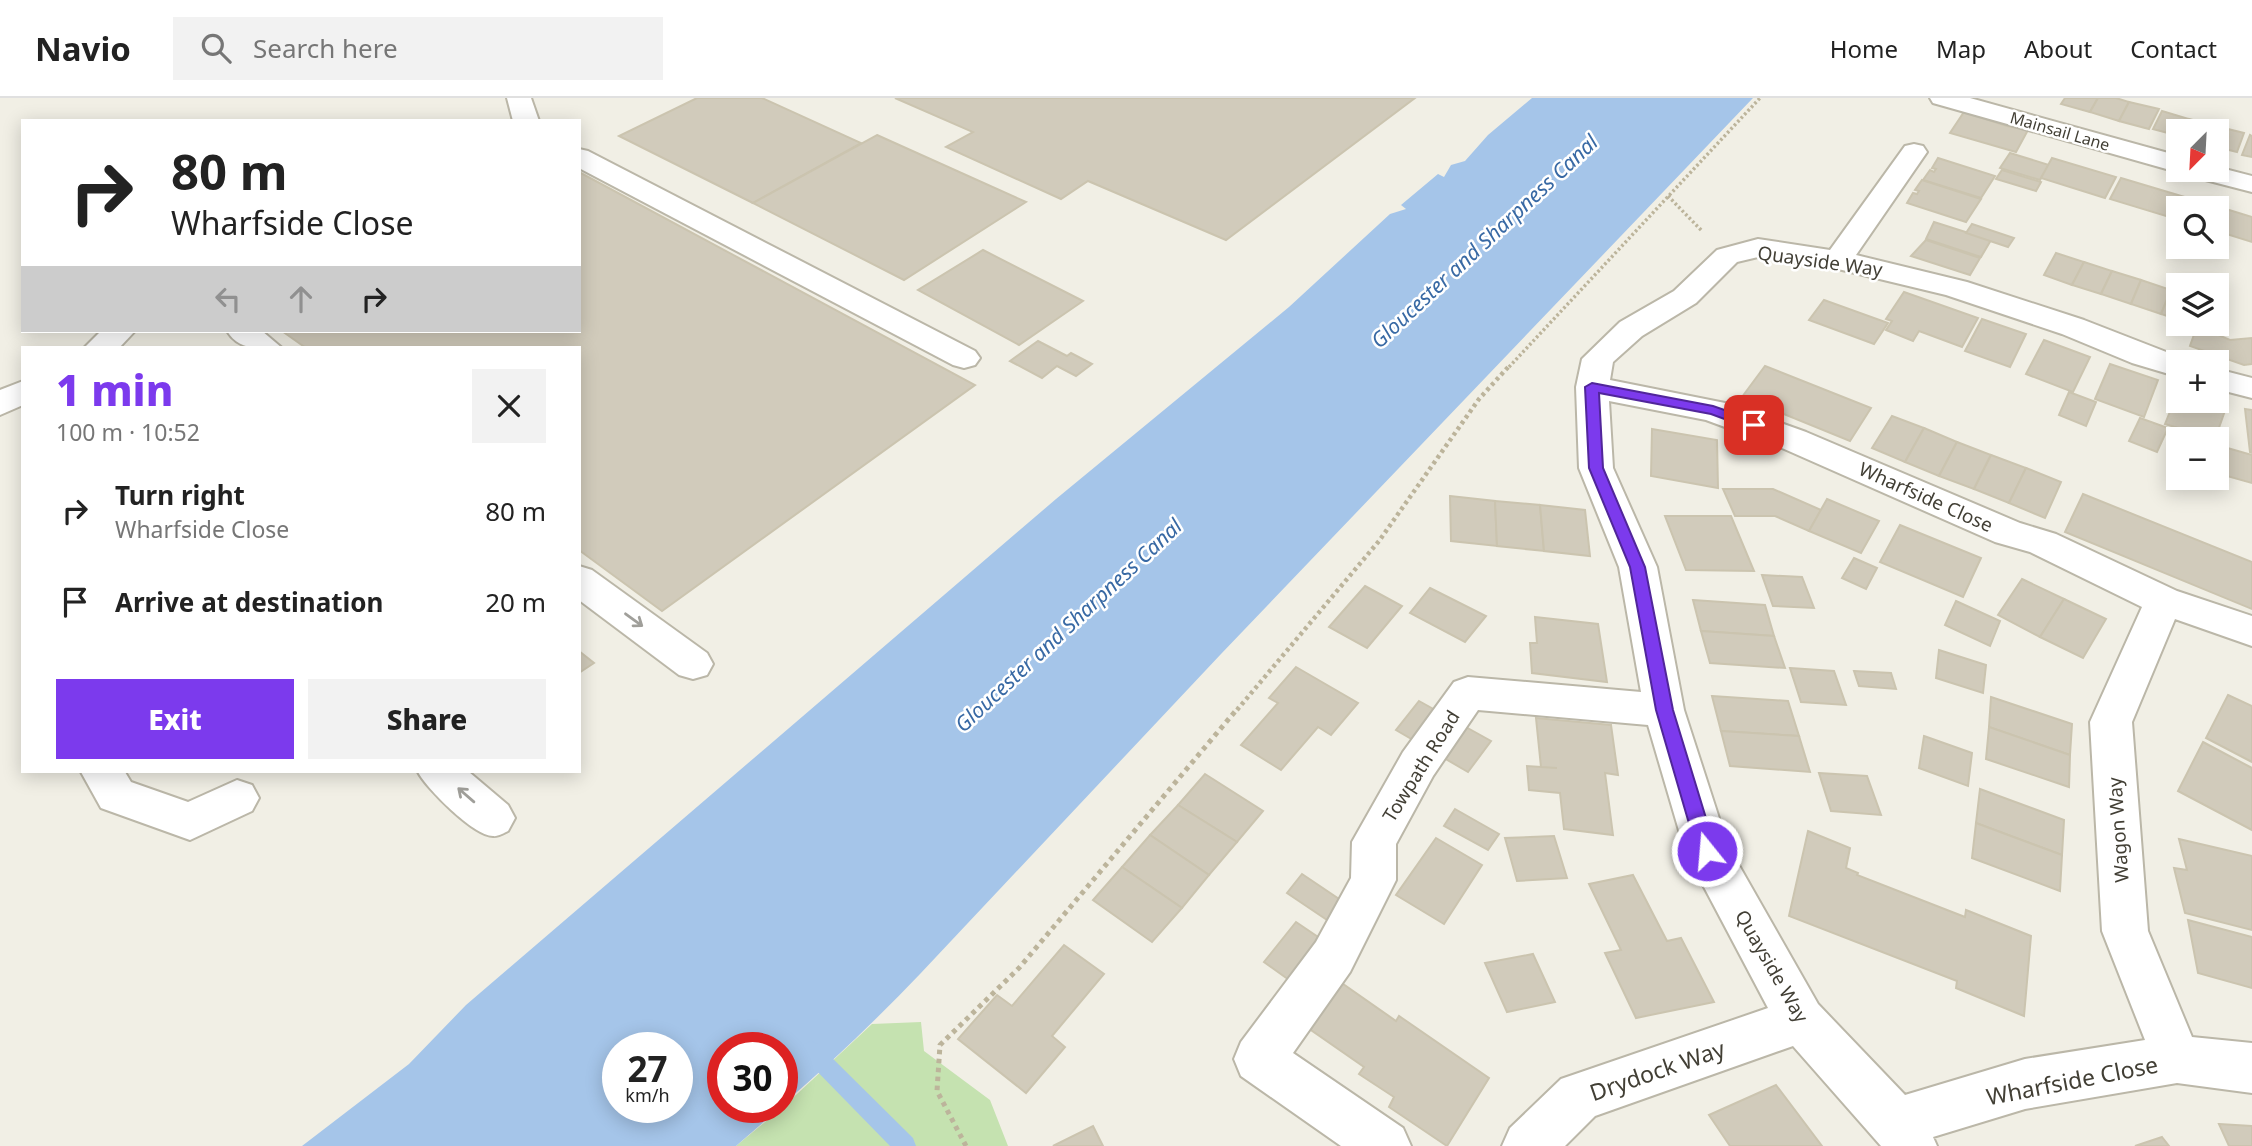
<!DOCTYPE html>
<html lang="en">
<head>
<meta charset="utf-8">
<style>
	body { margin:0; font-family:"Noto Sans",sans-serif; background:#f2f2f2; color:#222; height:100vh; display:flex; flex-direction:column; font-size:26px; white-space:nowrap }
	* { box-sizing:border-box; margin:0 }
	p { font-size:23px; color:#767676 }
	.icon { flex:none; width:38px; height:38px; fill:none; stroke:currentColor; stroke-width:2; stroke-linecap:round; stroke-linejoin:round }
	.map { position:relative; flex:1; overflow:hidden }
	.side { position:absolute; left:21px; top:248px; width:560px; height:427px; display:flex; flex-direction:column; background:#fff; border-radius:0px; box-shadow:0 4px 18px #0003 }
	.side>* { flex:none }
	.hud { position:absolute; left:21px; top:21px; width:560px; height:214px; border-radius:0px; box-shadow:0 4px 18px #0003; background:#fff; color:#222; overflow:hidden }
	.needle { width:46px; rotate:204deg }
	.buttons { position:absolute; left:2166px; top:21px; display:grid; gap:14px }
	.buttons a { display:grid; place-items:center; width:63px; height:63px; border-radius:0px; background:#fff; box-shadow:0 4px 18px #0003; font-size:35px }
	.speed { position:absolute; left:602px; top:934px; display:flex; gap:14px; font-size:35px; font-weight:700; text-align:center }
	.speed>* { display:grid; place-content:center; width:91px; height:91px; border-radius:50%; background:#fff; box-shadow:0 4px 18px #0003; line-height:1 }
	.speed small { font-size:18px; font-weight:400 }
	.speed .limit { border:10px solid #d22; background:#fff; color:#111 }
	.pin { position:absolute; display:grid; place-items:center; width:60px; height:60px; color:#fff; margin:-30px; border-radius:14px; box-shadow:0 4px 10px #0006 }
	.me { position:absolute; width:77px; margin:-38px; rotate:343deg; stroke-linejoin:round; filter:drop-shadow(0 0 5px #0008) }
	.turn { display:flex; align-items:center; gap:24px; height:147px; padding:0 35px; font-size:32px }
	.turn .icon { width:91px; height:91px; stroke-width:2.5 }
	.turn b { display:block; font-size:49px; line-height:60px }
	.lanes { display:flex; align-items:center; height:66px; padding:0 35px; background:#0003; justify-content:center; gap:35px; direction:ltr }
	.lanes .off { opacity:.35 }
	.round { display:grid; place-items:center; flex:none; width:74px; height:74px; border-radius:0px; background:#f2f2f2 }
	.summary { display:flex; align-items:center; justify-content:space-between; height:119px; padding:0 35px }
	h1 { font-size:42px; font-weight:800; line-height:52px; color:#7c3aed }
	.action { display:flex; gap:14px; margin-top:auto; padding:14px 35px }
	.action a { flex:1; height:80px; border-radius:0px; background:#7c3aed; color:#fff; font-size:28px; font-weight:800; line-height:80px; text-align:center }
	.action a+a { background:#f2f2f2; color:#222 }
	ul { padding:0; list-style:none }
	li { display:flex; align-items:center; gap:21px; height:91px; padding:0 35px }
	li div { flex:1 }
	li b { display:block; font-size:26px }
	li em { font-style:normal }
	header { display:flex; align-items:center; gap:42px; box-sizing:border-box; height:98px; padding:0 35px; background:#fff; border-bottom:2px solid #e0e0e0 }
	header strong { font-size:33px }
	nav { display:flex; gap:38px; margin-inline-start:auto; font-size:24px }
	.search { width:490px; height:63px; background:#f2f2f2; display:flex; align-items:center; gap:18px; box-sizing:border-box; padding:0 24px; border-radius:0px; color:#767676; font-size:26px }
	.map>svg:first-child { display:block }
</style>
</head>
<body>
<header>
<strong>Navio</strong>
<div class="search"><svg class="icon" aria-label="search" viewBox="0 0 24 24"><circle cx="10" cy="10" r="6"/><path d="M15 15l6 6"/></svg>Search here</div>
<nav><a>Home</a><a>Map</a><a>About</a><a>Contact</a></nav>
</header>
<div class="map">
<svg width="2252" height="1048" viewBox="0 0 2252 1048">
	<rect width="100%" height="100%" fill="#f1efe5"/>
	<path fill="#c5e2b0" d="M921,924L924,953L990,1002L1008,1048H736L782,1010L872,926Z"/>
	<path fill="#a5c5e9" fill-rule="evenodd" d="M1532,0H1753L1221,556L920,876C876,922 830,966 782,1007V950H723V1010H780L736,1048H302L409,966L466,907L1056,401L1289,209L1390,116L1406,111L1401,107L1438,76L1444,79L1451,67L1465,63L1488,37ZM618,950H677V1010H618Z"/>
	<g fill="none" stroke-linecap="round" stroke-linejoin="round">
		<path fill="#a5c5e9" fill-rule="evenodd" d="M811,943L818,946L913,1040L916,1048H890L804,960L801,953L804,946Z"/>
	</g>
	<g fill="#d1cbbb" stroke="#cbc4af" stroke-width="2">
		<path d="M697,0H762L861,45L753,105L619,38Z"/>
		<path d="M895,0H1415L1226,142L1088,83L1061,101L946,49L973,34Z"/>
		<path d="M2065,0H2098L2090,14L2061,6Z"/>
		<path d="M2098,0H2116L2129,4L2119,23L2090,14Z"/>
		<path d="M2129,4L2159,11L2149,31L2119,23Z"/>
		<path d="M2162,13L2189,21L2183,33H2179V38L2153,31Z"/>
		<path d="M1964,14L2007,28L2028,32L2016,54L1950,35Z"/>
		<path d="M2189,21L2216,28L2214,33H2183Z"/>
		<path d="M2216,28L2244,35L2237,54L2217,49V33H2214Z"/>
		<path d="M877,37L1026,104L904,182L753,105Z"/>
		<path d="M2250,37L2252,38V59L2242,57Z"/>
		<path d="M2010,55L2049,67L2040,82L2000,70Z"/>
		<path d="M1938,60L1995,78L1981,100L1923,82L1930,72L1934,74L1936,71L1932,70Z"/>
		<path d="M2052,60L2116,79L2105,100L2041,80Z"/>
		<path d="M2002,72L2041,84L2036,93L1996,81Z"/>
		<path d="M579,74L975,287L662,513L579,452V250H306L282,233H579Z"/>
		<path d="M2121,80L2208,106L2207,110H2179V122L2110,101Z"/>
		<path d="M1922,82L1981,101L1966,124L1907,105L1913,95L1917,96L1919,93L1915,92Z"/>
		<path d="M2213,107L2252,119V144L2217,133V110H2212Z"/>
		<path d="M1934,124L1991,142L1981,159L1926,141Z"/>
		<path d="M1972,126L2014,140L2008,149L1966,135Z"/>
		<path d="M1926,142L1980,160L1970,177L1911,158Z"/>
		<path d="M983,152L1083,203L1019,247L918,192Z"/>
		<path d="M2056,155L2084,164L2072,187L2044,177Z"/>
		<path d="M2084,164L2112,173L2101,196L2072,187Z"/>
		<path d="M2112,173L2141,182L2131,206L2101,196Z"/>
		<path d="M2141,182L2171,192L2161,216L2131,206Z"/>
		<path d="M2171,192L2179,194V222L2161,216Z"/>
		<path d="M1904,194L1978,220L1962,249L1919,233L1913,243L1886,232L1892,223L1886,221Z"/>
		<path d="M1824,202L1888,225L1874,246L1809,222Z"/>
		<path d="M1982,221L2026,236L2010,269L1965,253Z"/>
		<path d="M2197,228L2230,242L2252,240V266L2244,267L2190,248Z"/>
		<path d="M2044,242L2090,259L2073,294L2026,276Z"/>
		<path d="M1038,243L1067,258L1071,255L1092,266L1076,278L1057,268L1042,280L1010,263Z"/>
		<path d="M2110,266L2158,282L2144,319L2095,301Z"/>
		<path d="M1765,268L1871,310L1850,343L1742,299Z"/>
		<path d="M2179,291V303H2215L2227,307L2215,341L2165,326Z"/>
		<path d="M2069,294L2096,304L2086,328L2059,317Z"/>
		<path d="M2245,311L2252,312V355L2250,354Z"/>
		<path d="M1892,318L1924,330L1905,364L1872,350Z"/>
		<path d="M2140,320L2168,330L2157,354L2129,343Z"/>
		<path d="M1924,330L1957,344L1939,378L1905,364Z"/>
		<path d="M1652,331L1717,342L1718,390L1651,378Z"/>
		<path d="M1957,344L1991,357L1974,391L1939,378Z"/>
		<path d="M2224,349L2252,357V385L2227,378Z"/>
		<path d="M1991,357L2026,370L2009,405L1974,391Z"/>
		<path d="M2026,370L2061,384L2045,420L2009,405Z"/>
		<path d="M1723,391H1773L1821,412L1809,433L1775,418H1735Z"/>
		<path d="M2083,396L2252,464V511L2065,434Z"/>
		<path d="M1450,398L1495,403L1497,448L1451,443Z"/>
		<path d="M1827,401L1879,423L1861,455L1809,433Z"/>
		<path d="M1495,403L1540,407L1544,453L1497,448Z"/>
		<path d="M1540,407L1585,412L1590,458L1544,453Z"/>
		<path d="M1665,418H1731L1754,473L1686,472Z"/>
		<path d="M1900,427L1981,460L1963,499L1880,464Z"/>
		<path d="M1854,460L1877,470L1866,491L1842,480Z"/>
		<path d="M1762,477L1802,479L1814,510L1773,508Z"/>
		<path d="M2022,481L2064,501L2040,539L1998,517Z"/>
		<path d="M1365,488L1402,508L1367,550L1329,529Z"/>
		<path d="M1430,490L1486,518L1465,544L1410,515Z"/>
		<path d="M2064,501L2106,521L2083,560L2040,539Z"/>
		<path d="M1693,502L1765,507L1774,538L1701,533Z"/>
		<path d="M1956,503L2000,523L1990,548L1945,527Z"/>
		<path d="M1535,519L1598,526L1607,584L1532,575L1530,545H1537Z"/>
		<path d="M1701,533L1774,538L1785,570L1710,565Z"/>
		<path d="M1939,552L1986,567L1983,595L1936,580Z"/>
		<path d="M579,553L594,565L579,575Z"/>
		<path d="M1296,569L1358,605L1331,637L1318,629L1281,672L1241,647L1278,605L1269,600Z"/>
		<path d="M1790,570L1834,573L1846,607L1801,604Z"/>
		<path d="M1854,573L1891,575L1896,591L1859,588Z"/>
		<path d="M2228,597L2252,608V664L2206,640Z"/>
		<path d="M1712,598L1788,603L1799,638L1721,633Z"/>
		<path d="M1991,599L2072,626L2070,657L1989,629Z"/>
		<path d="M1419,603L1491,643L1468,674L1396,632Z"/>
		<path d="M1536,620L1611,627L1618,677L1605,675L1613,737L1564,731L1560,695L1529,692L1527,668L1557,670L1541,669Z"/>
		<path d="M1989,629L2070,657L2069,689L1986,661Z"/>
		<path d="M1721,633L1799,638L1810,674L1730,668Z"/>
		<path d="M1924,638L1972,655L1968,688L1919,670Z"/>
		<path d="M2203,644L2252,670V732L2178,693Z"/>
		<path d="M1819,675L1867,678L1881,717L1831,713Z"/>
		<path d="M1205,676L1263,713L1237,744L1178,707Z"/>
		<path d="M1980,691L2064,722L2062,757L1976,725Z"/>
		<path d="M1178,707L1237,744L1209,777L1150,737Z"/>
		<path d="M1455,711L1499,736L1488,752L1444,728Z"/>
		<path d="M1976,725L2062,757L2060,793L1972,760Z"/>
		<path d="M1808,733L1850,750L1846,770L1858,775L1857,777L1965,819L1966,812L2031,838L2024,918L1956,890L1957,883L1789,818Z"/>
		<path d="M1150,737L1209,777L1182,810L1122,769Z"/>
		<path d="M1554,738L1567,780L1517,783L1505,740Z"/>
		<path d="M1436,740L1482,767L1444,826L1396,797Z"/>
		<path d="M2179,741L2252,758V832L2185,815L2174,770L2187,772Z"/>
		<path d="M1122,769L1182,810L1152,844L1093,802Z"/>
		<path d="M1302,776L1342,803L1327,822L1287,795Z"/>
		<path d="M1633,777L1667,843L1681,840L1714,904L1636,920L1605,855L1621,852L1589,786Z"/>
		<path d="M2188,822L2252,839V890L2198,875Z"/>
		<path d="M1296,824L1321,841L1289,882L1264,864Z"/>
		<path d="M1064,847L1104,876L1052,938L1065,949L1026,995L958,941L997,897L1012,908Z"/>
		<path d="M1533,856L1555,904L1507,914L1485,865Z"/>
		<path d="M1306,860L1396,923L1399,918L1489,980L1447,1048L1389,1009L1394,999L1359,976L1364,969L1272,905Z"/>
		<path d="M1776,987L1822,1048H1730L1709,1017Z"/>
		<path d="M2219,1026L2252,1028V1048H2229Z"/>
		<path d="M1093,1028L1103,1048H1053Z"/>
		<path d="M2162,1039L2169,1048H2135Z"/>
	</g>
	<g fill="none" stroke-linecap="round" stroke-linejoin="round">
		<defs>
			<g id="minor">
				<path d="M507,0H531L539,23H513Z"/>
				<path d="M1930,0H1970L2179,58V72H2217V69L2252,78V94L2190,78L2186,72H2170L1933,5Z"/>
				<path d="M1914,46L1923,48L1927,54L1856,157L1967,184L2084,222L2192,264H2179V279L2132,265L2062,236L1946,197L1838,171L1758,159L1737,164L1696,205L1642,238L1613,264L1610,282L1725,305L1806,334L2020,425L2056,436L2177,493L2252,518V548L2175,521L2132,624L2148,833L2192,939L2252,945V995L2177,985L2025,1011L1933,1039L1937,1048H1881L1793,948L1595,1018L1565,1048H1502L1510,1030L1561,981L1768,910L1685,753L1648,627L1478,612L1433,678L1396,746V782L1350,874L1293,955L1403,1030L1411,1048H1341L1241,978L1234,961L1241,944L1316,844L1351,780L1352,744L1403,654L1454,584L1468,579L1641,594L1619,469L1579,370L1576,289L1582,261L1620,224L1674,193L1717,152L1758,141L1830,152L1905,48ZM1609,303L1706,322L1782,350L1995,444L2030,454L2142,509L2090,624L2102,833L2145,942L2025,961L1905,997L1818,906L1728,748L1684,612L1657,469L1613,370Z"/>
				<path d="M579,51L588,53L975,253L980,260L975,267L964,270L953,267L579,70Z"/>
				<path d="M101,233H135L119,250H84Z"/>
				<path d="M227,233H262L282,250C260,251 239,253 227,233Z"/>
				<path d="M2217,271L2252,280V300L2217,291Z"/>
				<path d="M23,283V307L0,317V292Z"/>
				<path d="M579,468L592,472L707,555L713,566L707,577L693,581L679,577L579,502Z"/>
				<path d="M81,674H125L131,684L188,704L237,682L252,687L259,700L252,713L190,742L101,710Z"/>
				<path d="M418,674H469L508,707L515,720L508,733C504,735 497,739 493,738C474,738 426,690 418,674Z"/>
			</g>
		</defs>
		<use href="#minor" stroke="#bbb7a8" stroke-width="4"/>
		<g stroke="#bcb49b" stroke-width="3.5" stroke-dasharray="2.5 2.5" stroke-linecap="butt">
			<path d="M1668,98L1702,133"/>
			<path d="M1509,269L1760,0"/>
		</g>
		<path stroke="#bcb49b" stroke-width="4.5" stroke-dasharray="3.5 3.5" stroke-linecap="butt" d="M1237,612L1379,443L1479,301L1510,267"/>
		<path stroke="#bcb49b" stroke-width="5" stroke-dasharray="4.5 4.5" stroke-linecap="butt" d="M966,1048L937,993L940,947L1019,870L1238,610"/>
		<use href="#minor" fill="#fff" fill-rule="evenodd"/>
	</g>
	<defs><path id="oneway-shaft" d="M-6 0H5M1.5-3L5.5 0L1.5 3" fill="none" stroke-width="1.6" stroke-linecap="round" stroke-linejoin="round" transform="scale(1.75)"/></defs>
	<g stroke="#a09f9a">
		<use href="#oneway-shaft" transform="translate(634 522) rotate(36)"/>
		<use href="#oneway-shaft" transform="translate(466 697) rotate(-139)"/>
	</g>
	<path fill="#7c3aed" stroke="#51269a" stroke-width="2" d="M1592,285L1713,308L1759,324L1761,327L1754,332L1711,316L1599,295L1603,370L1645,469L1673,612L1716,753L1713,759L1707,761L1700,759L1697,753L1656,612L1630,469L1589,370L1585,289Z"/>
	<g text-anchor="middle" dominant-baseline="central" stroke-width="5" stroke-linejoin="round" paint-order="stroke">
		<g font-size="16" fill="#423f35" stroke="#fff">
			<text transform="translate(2060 33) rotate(16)">Mainsail Lane</text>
		</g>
		<g font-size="19" fill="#423f35" stroke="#fff">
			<text transform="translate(1820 163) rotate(8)">Quayside Way</text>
			<text transform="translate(1926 399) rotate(24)">Wharfside Close</text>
			<text transform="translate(1421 668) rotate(-58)">Towpath Road</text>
			<text transform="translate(2118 732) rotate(-94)">Wagon Way</text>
			<text transform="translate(1772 868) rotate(60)">Quayside Way</text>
		</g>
		<g font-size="21" font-style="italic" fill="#3869a4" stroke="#fff">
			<text transform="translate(1484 143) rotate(-43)">Gloucester and Sharpness Canal</text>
			<text transform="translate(1068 527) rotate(-43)">Gloucester and Sharpness Canal</text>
		</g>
		<g font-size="23" fill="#423f35" stroke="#fff">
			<text transform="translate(1657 972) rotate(-19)">Drydock Way</text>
			<text transform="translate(2072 982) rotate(-11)">Wharfside Close</text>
		</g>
	</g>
</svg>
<div class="buttons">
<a><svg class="needle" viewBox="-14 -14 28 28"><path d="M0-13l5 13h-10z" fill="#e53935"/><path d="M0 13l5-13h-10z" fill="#767676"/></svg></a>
<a><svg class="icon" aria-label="search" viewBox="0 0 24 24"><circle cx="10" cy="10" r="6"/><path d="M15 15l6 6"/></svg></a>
<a><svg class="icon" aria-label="layers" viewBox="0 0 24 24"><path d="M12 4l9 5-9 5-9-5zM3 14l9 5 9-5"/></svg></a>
<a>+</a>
<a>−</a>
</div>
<div class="speed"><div>27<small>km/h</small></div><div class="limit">30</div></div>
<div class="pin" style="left:1754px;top:327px;background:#d93025"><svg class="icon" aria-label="arrive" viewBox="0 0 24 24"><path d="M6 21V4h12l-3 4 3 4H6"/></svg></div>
<svg class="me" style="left:1707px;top:753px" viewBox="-20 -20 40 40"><circle r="17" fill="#7c3aed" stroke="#fff" stroke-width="3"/><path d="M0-11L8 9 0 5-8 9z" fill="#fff"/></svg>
<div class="hud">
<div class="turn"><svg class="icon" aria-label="right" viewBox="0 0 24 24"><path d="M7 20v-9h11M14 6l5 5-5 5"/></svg><div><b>80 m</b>Wharfside Close</div></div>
<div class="lanes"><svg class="icon off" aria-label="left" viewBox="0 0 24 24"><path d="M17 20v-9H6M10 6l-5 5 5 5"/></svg><svg class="icon off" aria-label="ahead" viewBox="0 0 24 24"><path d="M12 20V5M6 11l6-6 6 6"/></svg><svg class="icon" aria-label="right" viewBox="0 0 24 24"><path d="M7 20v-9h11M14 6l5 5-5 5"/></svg></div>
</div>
<section class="side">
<div class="summary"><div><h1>1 min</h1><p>100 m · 10:52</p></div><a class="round"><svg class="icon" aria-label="close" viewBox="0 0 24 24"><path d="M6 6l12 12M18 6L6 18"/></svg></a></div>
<ul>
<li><svg class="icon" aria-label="right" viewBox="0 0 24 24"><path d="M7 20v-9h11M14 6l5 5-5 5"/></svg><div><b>Turn right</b><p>Wharfside Close</p></div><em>80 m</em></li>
<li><svg class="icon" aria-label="arrive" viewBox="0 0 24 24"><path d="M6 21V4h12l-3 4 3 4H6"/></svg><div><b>Arrive at destination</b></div><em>20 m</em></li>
</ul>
<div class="action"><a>Exit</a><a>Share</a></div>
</section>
</div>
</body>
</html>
